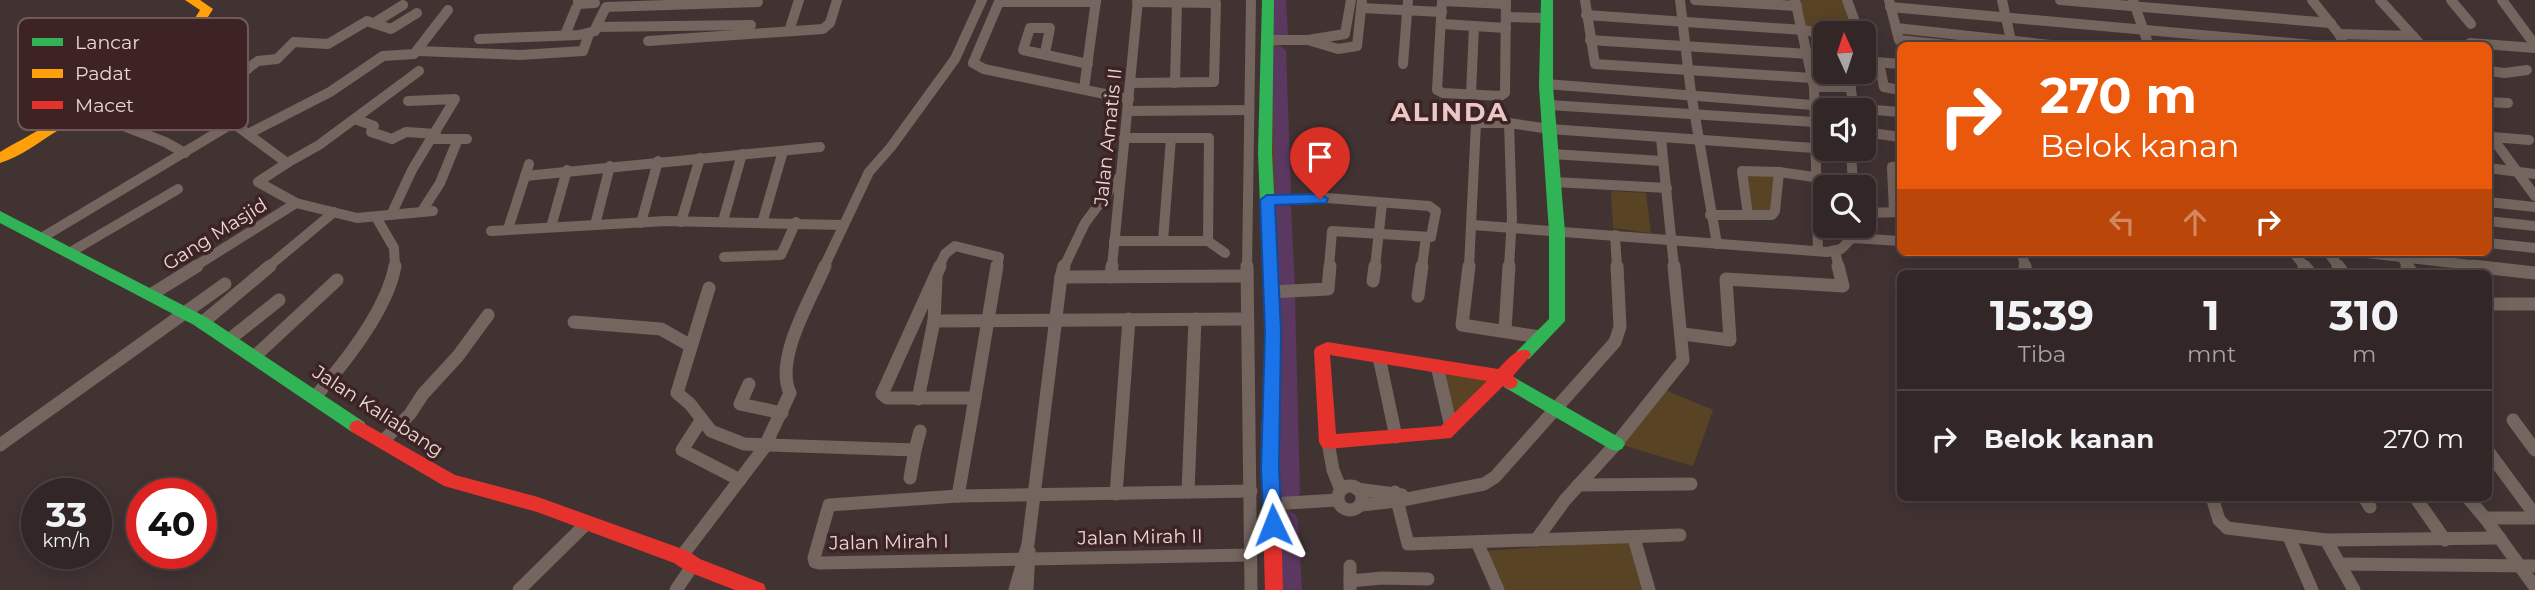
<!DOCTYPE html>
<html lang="id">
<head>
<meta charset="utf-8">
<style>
	body { margin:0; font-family:Montserrat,sans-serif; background:#3a2e2e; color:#f1f3f6; height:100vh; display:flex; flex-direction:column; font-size:26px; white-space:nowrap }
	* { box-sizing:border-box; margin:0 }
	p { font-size:23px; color:#a8a5a7 }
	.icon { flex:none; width:38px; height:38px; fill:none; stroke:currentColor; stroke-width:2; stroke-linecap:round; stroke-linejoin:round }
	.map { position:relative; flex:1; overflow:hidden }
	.sheet { position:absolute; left:1897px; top:270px; width:595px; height:231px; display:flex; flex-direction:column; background:#322626; border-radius:10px; box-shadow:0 4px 18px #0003,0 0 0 2px #4d4343 }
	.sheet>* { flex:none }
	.guide { position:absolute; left:1897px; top:42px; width:595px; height:214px; border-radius:10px; box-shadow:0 4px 18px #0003,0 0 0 2px #4d4343; background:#ea580c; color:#fff; overflow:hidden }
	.needle { width:46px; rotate:357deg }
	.tools { position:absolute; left:1813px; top:21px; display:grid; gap:14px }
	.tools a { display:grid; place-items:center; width:63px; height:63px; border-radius:10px; background:#322626; box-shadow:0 4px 18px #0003,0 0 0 2px #4d4343; font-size:35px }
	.speed { position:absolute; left:21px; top:478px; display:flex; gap:14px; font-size:35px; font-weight:700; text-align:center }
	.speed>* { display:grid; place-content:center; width:91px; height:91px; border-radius:50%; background:#322626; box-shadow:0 4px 18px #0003,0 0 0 2px #4d4343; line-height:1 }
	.speed small { font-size:18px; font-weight:400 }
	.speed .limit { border:10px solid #d22; background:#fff; color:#111 }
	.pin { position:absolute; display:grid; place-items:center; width:60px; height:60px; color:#fff; margin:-72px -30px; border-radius:50% 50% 50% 0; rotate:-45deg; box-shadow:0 0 7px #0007 }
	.pin .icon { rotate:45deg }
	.me { position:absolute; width:77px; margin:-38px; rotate:358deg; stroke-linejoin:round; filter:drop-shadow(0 0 5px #0008) }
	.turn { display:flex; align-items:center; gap:24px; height:147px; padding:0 28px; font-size:32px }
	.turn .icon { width:91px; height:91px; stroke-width:2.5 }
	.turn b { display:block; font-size:49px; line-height:60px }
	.lanes { display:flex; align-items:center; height:66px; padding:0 28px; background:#0003; justify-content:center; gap:35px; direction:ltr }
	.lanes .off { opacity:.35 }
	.eta { display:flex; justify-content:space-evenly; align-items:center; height:119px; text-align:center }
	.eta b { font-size:42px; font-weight:700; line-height:49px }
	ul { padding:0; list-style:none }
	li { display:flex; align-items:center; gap:21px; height:98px; padding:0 28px; border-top:2px solid #4d4343 }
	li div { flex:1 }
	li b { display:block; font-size:26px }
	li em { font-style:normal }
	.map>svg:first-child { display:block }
</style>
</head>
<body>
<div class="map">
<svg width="2535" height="590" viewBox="0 0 2535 590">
	<rect width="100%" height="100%" fill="#423333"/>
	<g fill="#594325">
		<path d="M1268,0H1279V50L1292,590H1274Z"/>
		<path d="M1796,0H1846L1857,33L1804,29Z"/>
		<path d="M1745,170L1776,173L1770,213L1749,212Z"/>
		<path d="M1611,191L1646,193L1651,233L1613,228Z"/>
		<path d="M1443,372L1494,379L1451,421Z"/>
		<path d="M1665,390L1713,410L1693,466L1622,445Z"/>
		<path d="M1632,541L1644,590H1501L1485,551Z"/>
	</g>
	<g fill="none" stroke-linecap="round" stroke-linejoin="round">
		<g fill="#5b3860" fill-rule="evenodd">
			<path d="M1272,0H1286L1288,35L1286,38H1276L1274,35Z"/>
			<path d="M1279,45L1286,50L1291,193L1283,199L1275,193L1272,50Z"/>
			<path d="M1283,201L1291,207L1295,287L1289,292L1295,298L1300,493L1297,499L1290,501L1283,499L1280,493L1277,298L1283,292L1277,287L1275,207Z"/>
			<path d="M1288,511L1295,514L1298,520L1302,590H1282L1278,520L1281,514Z"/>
		</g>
		<g stroke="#74655e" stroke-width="10">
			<path d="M578,0V4L595,3"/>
			<path d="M1442,0L1437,90L1443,93L1500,96L1505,93L1506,0"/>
			<path d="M1585,0L1595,64L1812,78"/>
			<path d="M1680,0L1691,93L1717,244"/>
			<path d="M1695,0L1797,6"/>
			<path d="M1795,0L1814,87L1818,251"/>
			<path d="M1847,0L1859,33"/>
			<path d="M1889,0L1899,40L1957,46"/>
			<path d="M2002,0L2012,45"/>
			<path d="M2060,0L2331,23"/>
			<path d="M2133,0L2149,46"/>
			<path d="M2312,0L2339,34L2345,46"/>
			<path d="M2380,0L2422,46"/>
			<path d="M2451,0L2471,24"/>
			<path d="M2502,0L2535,45"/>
			<path d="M1442,1L1506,4"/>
			<path d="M1096,2H999L973,63L984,69L1129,99"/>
			<path d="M1890,7L2324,46"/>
			<path d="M1361,8L1442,12"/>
			<path d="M417,13L391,29L367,21L328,44L294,42L277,59L258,61L191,109L233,123L287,163L258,182L296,203L357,218L433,211"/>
			<path d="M1586,15L1803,30L1825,34"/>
			<path d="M1507,17L1548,18"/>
			<path d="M374,23L403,5"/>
			<path d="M1442,24L1506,28"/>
			<path d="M751,25L596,27L606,7L758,2"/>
			<path d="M1896,28L2060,46"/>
			<path d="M789,31L799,0"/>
			<path d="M2339,34L2413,36"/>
			<path d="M565,35L576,8"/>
			<path d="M184,39L248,69"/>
			<path d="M479,39L579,35L595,31"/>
			<path d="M1266,40H1308L1345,34L1351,0"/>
			<path d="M1308,40L1338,49L1357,46L1362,0"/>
			<path d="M1590,40L1808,54"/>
			<path d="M648,41L823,29L830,23L837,0"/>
			<path d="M2470,43L2535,48"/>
			<path d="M418,51L520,55L583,51L589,34"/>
			<path d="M1045,53L1050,28H1030L1023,50L1088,64"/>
			<path d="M1864,61L1900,64"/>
			<path d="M1879,63L1884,87L1900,90"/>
			<path d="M1403,64L1408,0"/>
			<path d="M2488,71L2505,73L2527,70"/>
			<path d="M1848,72L1854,109"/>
			<path d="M1132,83L1214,82L1216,3L1137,2"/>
			<path d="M1175,83L1177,2"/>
			<path d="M1546,84L1900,112"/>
			<path d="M1814,87H1851"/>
			<path d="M1084,89L1096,0"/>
			<path d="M1471,94L1474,26"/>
			<path d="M169,101L191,109"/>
			<path d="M2488,102L2508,103"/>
			<path d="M1549,105L1815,122"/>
			<path d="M83,110L165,142L185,153"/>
			<path d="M1128,111L1249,110"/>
			<path d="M355,119L374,126L371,132L392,139L406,132L436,134"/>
			<path d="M1864,132L1900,137"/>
			<path d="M2488,132L2535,196"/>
			<path d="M248,134L330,92L383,56L414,54L448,10"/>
			<path d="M2492,137L2529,140"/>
			<path d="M1661,138L1674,267"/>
			<path d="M433,139H467"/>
			<path d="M1851,149L1853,187"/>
			<path d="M1552,154L1662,161"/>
			<path d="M287,163L319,145L419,71"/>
			<path d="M2488,168L2535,174"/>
			<path d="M525,176L820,147"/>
			<path d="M1554,182L1667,188"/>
			<path d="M1267,200L1327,198L1429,206L1436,211L1431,237L1332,231L1329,267"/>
			<path d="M2488,202L2535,207"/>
			<path d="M422,211L440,183L458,139"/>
			<path d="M1894,212L1892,167L1900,166"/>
			<path d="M392,213L412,170L455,99L408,101"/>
			<path d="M1864,213L1900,212"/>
			<path d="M1710,215H1772L1775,211L1779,172L1814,177"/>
			<path d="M1748,215L1742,171L1779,172"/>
			<path d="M376,217L394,248L395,267"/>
			<path d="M763,220L783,151"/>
			<path d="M723,221L742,154"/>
			<path d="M2488,221L2535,226"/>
			<path d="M681,222L700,158"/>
			<path d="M641,223L658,161"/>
			<path d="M595,225L610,166"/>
			<path d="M1473,225L1827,252L1841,249L1852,238L1900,241"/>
			<path d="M551,227L567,170"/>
			<path d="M508,229L529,164"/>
			<path d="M491,231L666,221L842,225"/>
			<path d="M1615,235L1617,267"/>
			<path d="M43,237L233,123"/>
			<path d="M1114,241H1208L1209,138H1124"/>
			<path d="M1163,241L1171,138"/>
			<path d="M1208,241L1225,253"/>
			<path d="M2488,243L2535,248"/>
			<path d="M1835,252L1839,267"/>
			<path d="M2022,252L2025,267"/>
			<path d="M2293,252L2305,267"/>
			<path d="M2328,252L2339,267"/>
			<path d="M2358,252L2488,267"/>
			<path d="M69,253L178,189"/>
			<path d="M724,257L781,255L796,222"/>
			<path d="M2402,257L2408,267"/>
			<path d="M194,267L296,203"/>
			<path d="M268,267L334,212"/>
			<path d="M824,267L869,172L891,147L955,59L982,0"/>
			<path d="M939,267L945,254L955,246L999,257L997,267"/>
			<path d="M1064,267L1085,223L1121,175"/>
			<path d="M1112,267L1138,0"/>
			<path d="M1247,267L1251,0"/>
			<path d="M1375,267L1382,204"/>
			<path d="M1422,267L1426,237"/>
			<path d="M1469,267L1476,123H1509L1550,129L1814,148"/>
			<path d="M1509,267L1512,218L1509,123"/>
		</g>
		<g stroke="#74655e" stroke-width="13">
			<path d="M940,266L882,394L887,398H975"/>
			<path d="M1247,266L1251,590"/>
			<path d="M1469,266L1462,325L1540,337"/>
			<path d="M2025,266L2026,273"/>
			<path d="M2304,266L2310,273"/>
			<path d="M2338,266L2343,273"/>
			<path d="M2407,266L2412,273"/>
			<path d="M2473,266L2535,273"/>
			<path d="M1061,277L1064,266"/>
			<path d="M1111,277L1112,266"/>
			<path d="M1373,281L1375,266"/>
			<path d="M709,288L677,393L690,404L711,431L744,444L915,450L920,431"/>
			<path d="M1270,292L1328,289L1330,266"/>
			<path d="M152,294L197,266"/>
			<path d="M1418,296L1422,266"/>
			<path d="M2488,304H2535"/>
			<path d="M934,321L1247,319"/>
			<path d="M574,322L661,329L691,346"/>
			<path d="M202,323L270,266"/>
			<path d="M1505,330L1509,266"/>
			<path d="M1683,334L1730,340L1726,279L1843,286L1838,266"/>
			<path d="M230,339L279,300"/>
			<path d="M254,357L337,280"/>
			<path d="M1379,357L1396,437"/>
			<path d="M1437,366L1451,427"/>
			<path d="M749,384L740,404L782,413"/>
			<path d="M316,396C345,362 387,310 395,266"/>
			<path d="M975,398L997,266"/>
			<path d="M918,399L934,321L936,278"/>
			<path d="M2513,420L2535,450"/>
			<path d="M700,422L682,450L740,480"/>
			<path d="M383,441L410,414L423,394L458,356L488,315"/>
			<path d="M1328,442L1333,470L1341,490"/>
			<path d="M0,445L225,284"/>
			<path d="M2488,451L2535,515"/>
			<path d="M910,478L915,450"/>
			<path d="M1578,485L1691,484"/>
			<circle cx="1350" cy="498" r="12"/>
			<path d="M1357,489L1402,495"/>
			<path d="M1188,492L1195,319"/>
			<path d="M1395,492L1408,544L1680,535"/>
			<path d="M1116,494L1129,319"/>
			<path d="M958,496L975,398"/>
			<path d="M2212,497L2219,520L2227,528L2326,540L2354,590"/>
			<path d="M2364,497L2370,507"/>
			<path d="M2415,497L2445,540"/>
			<path d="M2467,497L2485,518H2535"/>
			<path d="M1272,504L1337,500"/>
			<path d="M1361,505L1397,501L1484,484L1495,477L1615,342L1620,327L1617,266"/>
			<path d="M2485,518L2535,587"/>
			<path d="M2289,537L2312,590"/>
			<path d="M1634,538L1649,590"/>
			<path d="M1536,540L1565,500L1616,444L1683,360L1674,266"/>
			<path d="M2326,540L2500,538"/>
			<path d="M1477,542L1498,590"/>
			<path d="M1250,555L819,563L815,562L814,558L829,505L958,496L1251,491"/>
			<path d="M681,557L764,448L790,393C774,359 811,299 825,266"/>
			<path d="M2339,564L2535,566"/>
			<path d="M1350,566V590"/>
			<path d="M1350,581L1382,578L1428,579"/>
			<path d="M519,590L588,522"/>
			<path d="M676,590L693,565"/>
			<path d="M1015,590L1028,544L1061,277L1247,276"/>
			<path d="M1027,590L1029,551"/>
		</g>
		<g fill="#30b455" fill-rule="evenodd">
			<path d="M1262,0H1274L1272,153L1281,332L1279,449L1276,454L1270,456L1264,454L1261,449L1265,332L1258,153Z"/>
			<path d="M1541,0H1553V86L1565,232V321L1529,359H1517L1515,355L1517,351L1549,319V232L1539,86Z"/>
			<path d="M0,211L206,317L364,422L367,427L364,432L358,434L352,432L194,325L0,223Z"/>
			<path d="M1510,375L1622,439L1625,444L1622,449L1616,451L1610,449L1504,387L1502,382L1504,377Z"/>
		</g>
		<path fill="#ff9f0a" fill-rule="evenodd" d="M185,0H200L213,9C182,63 109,100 57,131C39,142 20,157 0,163V152C54,121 170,62 200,10Z"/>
		<g fill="#e5322d" fill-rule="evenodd">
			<path d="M1327,342L1498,369C1507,361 1516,346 1529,351L1531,355L1513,376L1518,382L1516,387L1510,389L1503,386L1451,438L1328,449L1322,447L1319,442L1314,351L1316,347ZM1330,355L1487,381L1441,426L1336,434Z"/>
			<path d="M358,420L455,475L538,497L688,551L700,559L764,584L766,590H735L686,571L674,563L537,512L444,486L352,432L349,427L352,422Z"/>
			<path d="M1270,442L1276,444L1279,449L1283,590H1265L1261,449L1264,444Z"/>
		</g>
	</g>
	<path fill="#1a73e8" stroke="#114b97" stroke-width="2" d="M1320,194L1328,199L1326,203L1275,205L1281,332L1279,469L1282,525L1279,531L1273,533L1266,531L1264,525L1261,469L1265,332L1260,200L1267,195Z"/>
	<g text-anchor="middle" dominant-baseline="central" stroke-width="7" stroke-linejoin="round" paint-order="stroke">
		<g font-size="19" fill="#ead7d7" stroke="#3d2323">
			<text transform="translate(1108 137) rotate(-84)">Jalan Amatis II</text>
			<text transform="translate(215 234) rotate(-32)">Gang Masjid</text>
			<text transform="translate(378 411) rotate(33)">Jalan Kaliabang</text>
			<text transform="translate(1140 537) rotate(-1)">Jalan Mirah II</text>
			<text transform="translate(889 542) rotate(-1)">Jalan Mirah I</text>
		</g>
		<g font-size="26" font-weight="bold" letter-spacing="2" fill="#ebc7c7" stroke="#3d2323">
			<text x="1450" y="112">ALINDA</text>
		</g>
	</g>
	<rect x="18" y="18" width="230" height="112" rx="10" fill="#3d2323" stroke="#715959" stroke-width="2"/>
	<rect x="32" y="38" width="31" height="8" fill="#30b455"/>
	<rect x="32" y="69" width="31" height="9" fill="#ff9f0a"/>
	<rect x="32" y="101" width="31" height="8" fill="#e5322d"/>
	<g font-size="19" fill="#ead7d7">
		<text x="75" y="49">Lancar</text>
		<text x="75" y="80">Padat</text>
		<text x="75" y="112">Macet</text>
	</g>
</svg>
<div class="tools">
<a><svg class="needle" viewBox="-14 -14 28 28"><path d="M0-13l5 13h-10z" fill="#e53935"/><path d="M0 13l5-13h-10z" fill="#a8a5a7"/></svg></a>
<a><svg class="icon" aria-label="sound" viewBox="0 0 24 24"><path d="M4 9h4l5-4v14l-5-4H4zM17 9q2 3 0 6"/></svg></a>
<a><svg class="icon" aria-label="search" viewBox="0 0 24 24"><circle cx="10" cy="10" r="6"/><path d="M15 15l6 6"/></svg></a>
</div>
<div class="speed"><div>33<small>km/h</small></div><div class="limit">40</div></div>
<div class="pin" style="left:1320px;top:199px;background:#d93025"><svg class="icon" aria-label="arrive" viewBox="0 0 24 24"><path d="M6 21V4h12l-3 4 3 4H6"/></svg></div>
<svg class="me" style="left:1273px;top:525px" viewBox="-20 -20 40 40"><path d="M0-17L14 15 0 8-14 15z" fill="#1a73e8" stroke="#fff" stroke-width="4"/></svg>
<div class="guide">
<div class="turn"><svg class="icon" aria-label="right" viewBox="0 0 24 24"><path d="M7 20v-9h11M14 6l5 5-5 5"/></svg><div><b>270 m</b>Belok kanan</div></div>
<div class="lanes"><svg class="icon off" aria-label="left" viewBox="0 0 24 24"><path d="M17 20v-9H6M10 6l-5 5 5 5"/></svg><svg class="icon off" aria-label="ahead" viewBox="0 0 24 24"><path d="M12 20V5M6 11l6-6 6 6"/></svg><svg class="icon" aria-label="right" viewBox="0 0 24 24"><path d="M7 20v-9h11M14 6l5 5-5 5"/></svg></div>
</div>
<section class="sheet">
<div class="eta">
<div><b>15:39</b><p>Tiba</p></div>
<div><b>1</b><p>mnt</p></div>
<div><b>310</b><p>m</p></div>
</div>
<ul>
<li><svg class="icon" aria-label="right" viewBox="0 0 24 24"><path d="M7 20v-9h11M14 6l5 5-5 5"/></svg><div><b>Belok kanan</b></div><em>270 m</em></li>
</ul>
</section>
</div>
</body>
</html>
